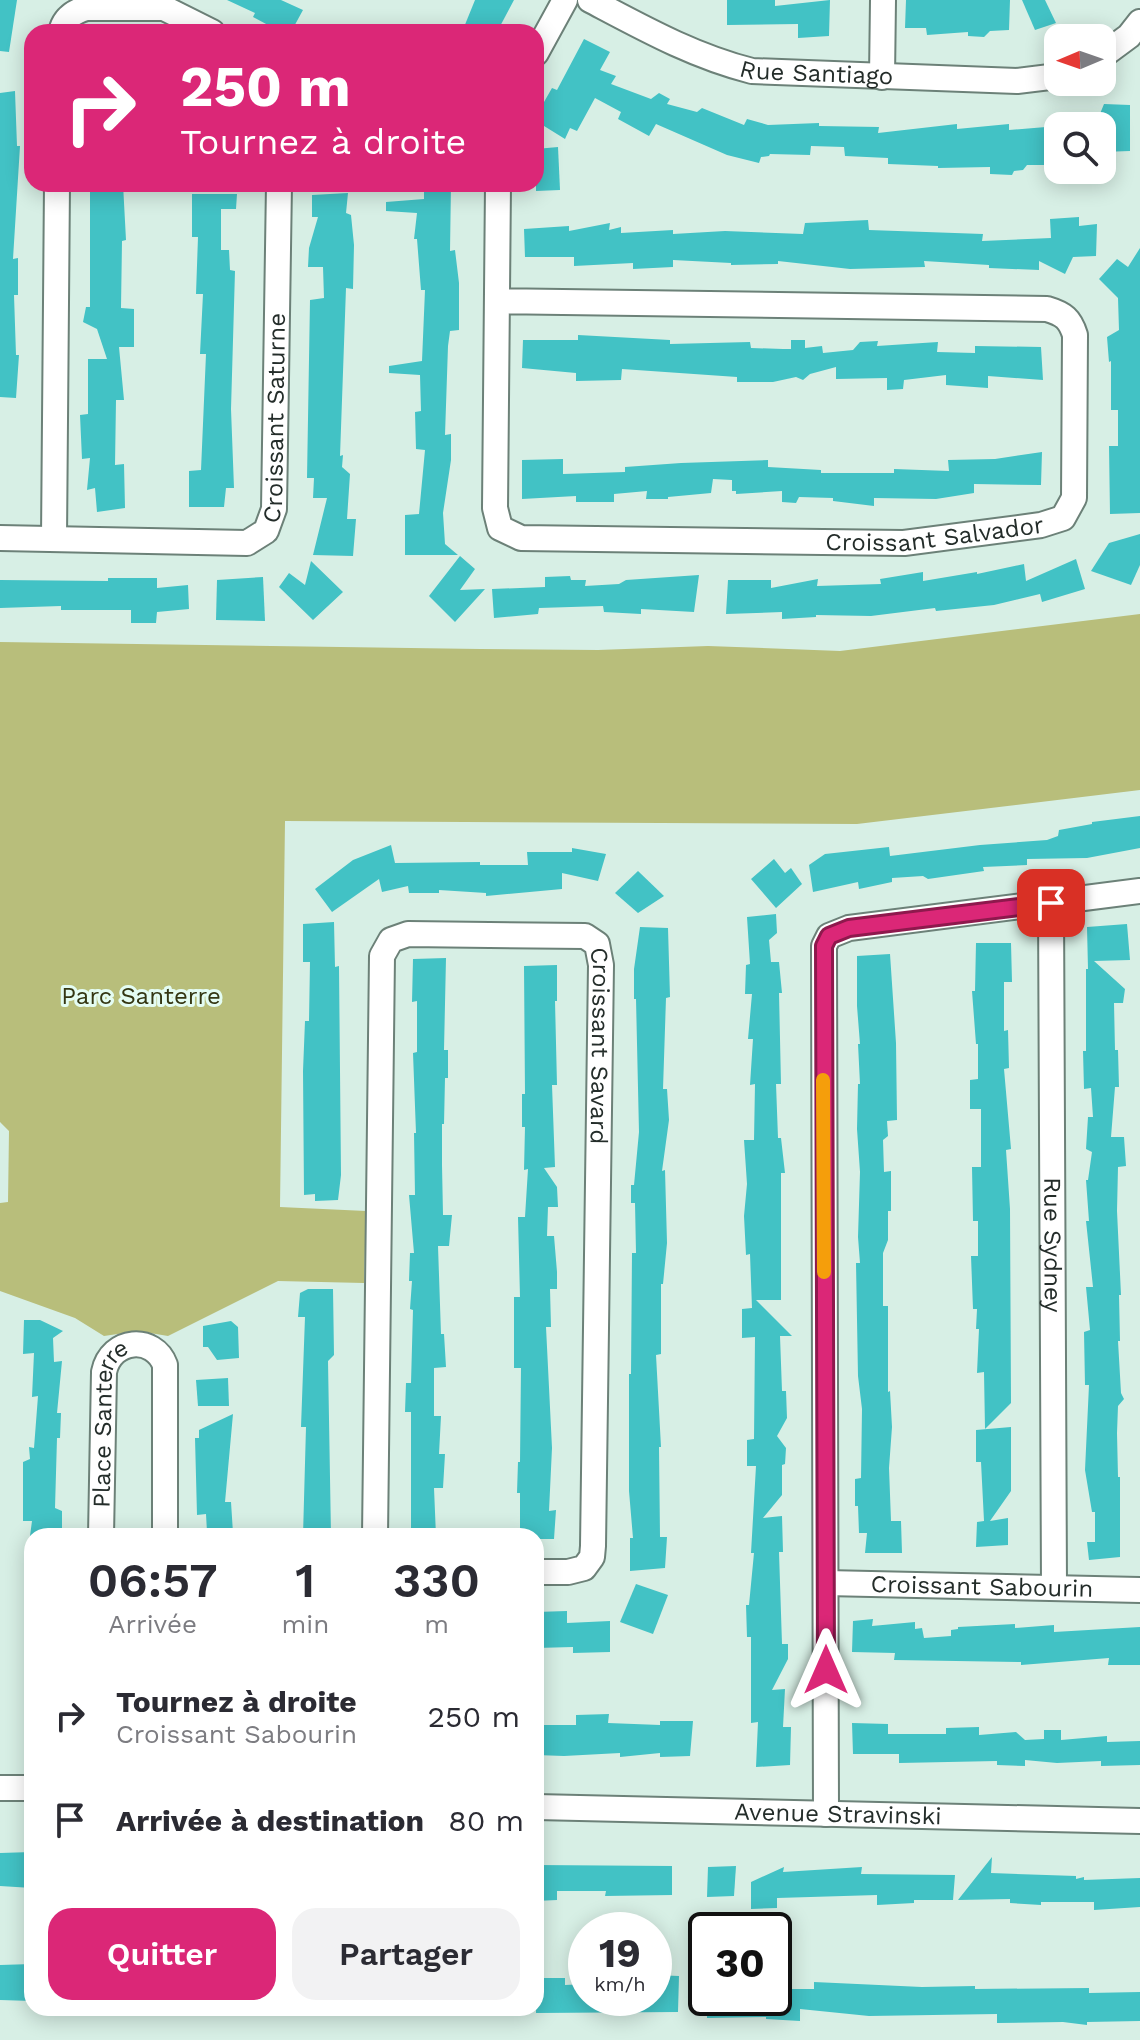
<!DOCTYPE html>
<html lang="fr">
<head>
<meta charset="utf-8">
<style>
	body { margin:0; font-family:"Work Sans",sans-serif; background:#f2f2f3; color:#2b2b33; height:100vh; display:flex; flex-direction:column; font-size:30px; white-space:nowrap }
	* { box-sizing:border-box; margin:0 }
	p { font-size:26px; color:#7c7c81 }
	.icon { flex:none; width:44px; height:44px; fill:none; stroke:currentColor; stroke-width:2; stroke-linecap:round; stroke-linejoin:round }
	.map { position:relative; flex:1; overflow:hidden }
	.side { position:absolute; left:24px; top:1528px; width:520px; height:488px; display:flex; flex-direction:column; background:#fff; border-radius:24px; box-shadow:0 4px 20px #0003 }
	.side>* { flex:none }
	.guide { position:absolute; left:24px; top:24px; width:520px; height:168px; border-radius:24px; box-shadow:0 4px 20px #0003; background:#db2777; color:#fff; overflow:hidden }
	.needle { width:52px; rotate:268deg }
	.tools { position:absolute; left:1044px; top:24px; display:grid; gap:16px }
	.tools a { display:grid; place-items:center; width:72px; height:72px; border-radius:16px; background:#fff; box-shadow:0 4px 20px #0003; font-size:40px }
	.speed { position:absolute; left:568px; top:1912px; display:flex; gap:16px; font-size:40px; font-weight:700; text-align:center }
	.speed>* { display:grid; place-content:center; width:104px; height:104px; border-radius:50%; background:#fff; box-shadow:0 4px 20px #0003; line-height:1 }
	.speed small { font-size:20px; font-weight:400 }
	.speed .limit { border:4px solid #111; border-radius:12px; background:#fff; color:#111 }
	.pin { position:absolute; display:grid; place-items:center; width:68px; height:68px; color:#fff; margin:-34px; border-radius:16px; box-shadow:0 4px 12px #0006 }
	.me { position:absolute; width:88px; margin:-44px; rotate:0deg; stroke-linejoin:round; filter:drop-shadow(0 0 6px #0008) }
	.turn { display:flex; align-items:center; gap:28px; height:168px; padding:0 24px; font-size:36px }
	.turn .icon { width:104px; height:104px; stroke-width:2.5 }
	.turn b { display:block; font-size:56px; line-height:68px }
	.eta { display:flex; justify-content:space-evenly; align-items:center; height:136px; text-align:center }
	.eta b { font-size:48px; font-weight:600; line-height:56px }
	.cta { display:flex; gap:16px; margin-top:auto; padding:16px 24px }
	.cta a { flex:1; height:92px; border-radius:24px; background:#db2777; color:#fff; font-size:32px; font-weight:600; line-height:92px; text-align:center }
	.cta a+a { background:#f2f2f3; color:#2b2b33 }
	ul { padding:0; list-style:none }
	li { display:flex; align-items:center; gap:24px; height:104px; padding:0 24px }
	li div { flex:1 }
	li b { display:block; font-size:30px }
	li em { font-style:normal }
	.map>svg:first-child { display:block }
</style>
</head>
<body>
<div class="map">
<svg width="1140" height="2040" viewBox="0 0 1140 2040">
	<rect width="100%" height="100%" fill="#d7efe5"/>
	<path fill="#b8be7b" d="M1140,614V790L857,824L285,821L280,1207L366,1211L364,1283L278,1281L168,1336L138,1331L104,1336L75,1318L0,1291V1203L8,1202L9,1131L0,1122V642L480,649L598,650L708,646L840,651Z"/>
	<g fill="#42c2c5">
		<path d="M0,0H17L9,52L0,51Z"/>
		<path d="M227,0H281L303,10L291,32H281L253,17L255,13Z"/>
		<path d="M475,0H514L497,32H462Z"/>
		<path d="M727,0H775V6L830,0L829,36L798,38V24L727,25Z"/>
		<path d="M906,0H1010L1009,30L990,31L984,37L968,36V32L927,35L926,28H905Z"/>
		<path d="M1022,0H1045L1056,23L1035,30Z"/>
		<path d="M584,39L610,52L600,70L616,76L611,84L651,99L659,93L670,99L667,104L697,112L702,108L744,125L747,119L768,125L819,123V126L879,127L878,133L957,124V129L1009,124V130L1058,126V165H1027L1023,170L1014,171L1012,175L990,174V167L938,168V166L888,164V158L845,156L844,147L811,146L810,155L770,154L769,156L761,157L759,163L727,155L656,124L649,136L618,119L621,112L595,98L577,131L570,128L565,139L536,121V116L552,88L557,90Z"/>
		<path d="M15,91L17,146H20L13,259L18,258V295H14L16,355H19L16,398L0,397V93Z"/>
		<path d="M1104,104L1130,105V151L1102,152V126H1095Z"/>
		<path d="M558,147L560,190L536,191V149Z"/>
		<path d="M90,184H123L126,240L122,241L121,308L134,309V347H119L124,400H116L115,465L124,464L125,508L97,512L95,488L87,490L90,458L82,459L80,415L88,414V359H107L97,329L83,322L86,307H90Z"/>
		<path d="M424,184H451L450,251L455,250L459,283V330L450,331L448,346L445,435L451,434V460L443,513L445,544L458,555H405V515L419,514L425,450L416,449L415,412L421,411L420,375L389,373V366L422,361L425,290H421L417,239H414L417,213L386,211V202L424,199Z"/>
		<path d="M348,193L346,213L351,215L354,245L353,289L346,288L340,456L343,455L342,467L350,474L347,519H356L353,556L313,555L327,498H313L314,478H307L310,300L324,298L323,267H308L309,248L318,217H312V195Z"/>
		<path d="M192,194H237L236,209H221V250H229L230,270L235,271L231,409L234,488H226L224,507H189V471L201,470L206,354H200L203,294H196L198,237H192Z"/>
		<path d="M1079,217V226L1097,224L1096,256L1073,257L1065,274L1039,261V270L989,268V265L924,261L925,267L850,269L778,261V264L731,265V263L673,260V267L633,269V263L574,266V257H525L524,229L569,226V231L610,223L609,230L621,227V233L673,230V234L725,231L803,234L805,223L868,220L869,230L983,234L982,241L1051,238L1050,219Z"/>
		<path d="M1140,248V513L1110,514L1109,446H1118V410H1111V361L1109,362L1107,337L1119,330L1118,298L1099,279L1117,259L1128,267Z"/>
		<path d="M578,335L670,340V344L750,342L751,348L783,349H791V340H805V348L822,346L823,353L853,350L860,342L878,341L877,346L938,342L937,352L975,353V346L1041,347L1043,380L988,376V388L946,385V375L904,380L903,389L887,390V378L836,379V367L810,374L803,380L796,377L773,382H737V377L622,369L621,380L576,381V373L522,368L523,340H578Z"/>
		<path d="M1042,452L1041,485L974,484V493L936,499L874,498V506L833,501V498L799,497L796,503L782,502V491L736,494V491H732V480L713,479L711,493L668,497V499H646L647,491L614,494V502H576V496L522,499V460L563,459V474L625,472V467L681,463L768,460V467L821,470V473H894V469L949,471L948,460L995,459Z"/>
		<path d="M1140,534V565L1131,585L1091,571L1109,543Z"/>
		<path d="M460,556L475,569L460,590L485,589L455,622L429,596Z"/>
		<path d="M1076,559L1085,589L1042,602L1040,594L994,605L936,611L935,608L871,616L816,615V617L782,619V612L726,614L728,580H771V588L818,579L817,586L881,584L880,579L923,572V581L977,572V574L1024,564L1026,581Z"/>
		<path d="M311,561L343,592L313,620L279,587L289,573L305,585Z"/>
		<path d="M699,575L694,612L641,609V614L604,612L603,606L539,608L538,614L494,618L492,589L545,587V577L570,576L571,580H586L585,586L619,584L626,580Z"/>
		<path d="M263,577L265,621L216,620L217,580Z"/>
		<path d="M108,578H157V588L188,585L189,609L157,612L156,623H131V610H61V606L0,608V580L108,581Z"/>
		<path d="M1140,816V848L1087,858L1027,859V865L983,867L984,871L928,879L923,876L892,878V882L859,889L858,882L813,892L809,865L825,854L889,847L890,856L980,845L1047,840L1058,836L1059,830L1092,824V822Z"/>
		<path d="M391,845L395,863L480,862V865H528L527,852H572V848L606,854L598,881L562,873V889L486,896V893L439,890V893H409L408,886L382,892L379,879L332,912L315,889L353,860Z"/>
		<path d="M774,859L785,873L791,868L802,884L776,908L751,879Z"/>
		<path d="M638,871L664,896L638,913L615,893Z"/>
		<path d="M776,914L777,933L769,940L771,962H779L782,993H779L781,1084H776L778,1138H781L785,1173H781V1300H756L792,1336H780L782,1391H786L787,1418L777,1436L786,1448L785,1464L782,1465V1495L763,1518L782,1516L783,1552H779L782,1644H788V1659L772,1690L785,1689L783,1727H791L790,1765L756,1767L758,1722L751,1723V1637H747L746,1605H749L754,1553H751L756,1466H747V1440L754,1439L755,1337L742,1338V1309L752,1308L750,1254L746,1255L744,1216L747,1184L744,1140H754L755,1084L750,1085L753,1039H748L752,994H745L746,965L750,964L747,917Z"/>
		<path d="M334,922L335,967L339,966L341,1175L338,1200L315,1201V1194L304,1195L303,1071L305,1021H309L310,962H303V924Z"/>
		<path d="M1127,924L1130,960L1094,961L1125,989L1123,1003H1114L1115,1050H1118L1119,1087H1115L1111,1137H1124L1126,1166L1118,1167L1117,1211L1121,1295H1119L1120,1341H1118L1121,1393L1124,1399L1118,1406L1117,1433L1118,1477H1120V1557L1089,1560L1087,1542H1095V1512H1092L1085,1470L1089,1385H1085L1084,1332L1090,1330L1086,1287H1093L1086,1221H1089L1086,1180H1088L1092,1152L1086,1149L1088,1117H1093L1091,1088L1084,1089L1083,1051H1086V969H1088L1087,927Z"/>
		<path d="M640,927L668,928L670,997L666,998L663,1089H667L669,1120L662,1171L665,1170L667,1243L663,1284H661V1354L656,1355L661,1447H659L660,1537H667L665,1568L630,1571V1538H633L629,1491V1374H631L632,1253H636L635,1203H631V1185H634L639,1132L636,999H634V969Z"/>
		<path d="M976,943H1011L1012,982H1004V1031L1008,1030L1009,1068L1004,1069L1011,1149L1006,1150L1010,1209L1011,1403L985,1429L984,1372L977,1373L979,1329H976L977,1309H973L971,1256H978V1221H973L972,1167H981V1109H970V1080L978,1079V1044H976L972,991H975Z"/>
		<path d="M890,954L896,1043L897,1120L887,1121L888,1136L883,1140L884,1172L891,1171V1211H888V1240L883,1253V1306H888V1392L890,1391L892,1427L889,1468L891,1521H901L902,1553H865L867,1533H859L858,1506H855V1479L861,1478L862,1409L858,1376L856,1263H860L858,1237L860,1172L857,1129L858,1084H860L858,1044H860L857,1006V956Z"/>
		<path d="M446,958L444,1050H448V1078H445L444,1124H442V1165L443,1215H452L449,1246H438L441,1334H444L446,1367L434,1368V1416H441L439,1454H445L443,1488H434L436,1536H411V1412H405L406,1383H411L413,1310L410,1309L412,1281H409L410,1253H414L409,1195H415L414,1133H416L413,1053L417,1052V1001L412,1002L413,959Z"/>
		<path d="M557,965V1001H555L557,1085H552L555,1167L544,1168L557,1187L558,1207H548L547,1236H554L557,1272V1289H550L551,1327H546L552,1448L549,1511L556,1510L554,1539H536V1536H520V1493H517L518,1462H520L521,1368H514V1297H520L518,1217H525L528,1169L524,1170L525,1127H522V1094H525L524,966Z"/>
		<path d="M308,1289H333L334,1355L328,1361L331,1536H303L306,1427H301L305,1317H298L300,1293Z"/>
		<path d="M24,1320H40L63,1331L53,1338L54,1362L62,1361L57,1413H61L60,1438H57L55,1508L62,1511V1536H30L32,1521H23V1462L30,1459L29,1447L34,1448L38,1396L32,1397L34,1353L23,1354Z"/>
		<path d="M231,1321L238,1327L239,1358L217,1360L208,1347H203V1326Z"/>
		<path d="M228,1378L229,1406H198L196,1380Z"/>
		<path d="M233,1414L225,1502H231L233,1533L207,1532L206,1514L197,1515L195,1438H199V1430Z"/>
		<path d="M1011,1427V1491L990,1521L1008,1518V1545L976,1547L977,1522L984,1521L981,1462H976V1430Z"/>
		<path d="M636,1584L668,1595L653,1634L620,1622Z"/>
		<path d="M567,1611V1623L610,1621V1652L573,1653V1647L536,1648V1612Z"/>
		<path d="M873,1619L872,1626L915,1622V1629L922,1628L924,1638L951,1636V1630L958,1629V1627L1015,1624V1628L1054,1625V1632L1140,1627V1665H1108L1109,1658L1021,1665V1662L894,1660L895,1653L852,1652L853,1621Z"/>
		<path d="M609,1714L608,1723L660,1725V1721H693L690,1756L660,1757V1753L620,1757V1753L564,1756L536,1755V1730L543,1725H576V1715Z"/>
		<path d="M852,1723L888,1724V1734H946V1728L979,1727V1735L1016,1732L1025,1740L1044,1739V1730H1061V1740L1107,1736V1742L1140,1741V1765L1101,1766V1761L1057,1763L1025,1760V1766L997,1765V1761L899,1763V1754H853Z"/>
		<path d="M32,1852V1888L0,1886V1853Z"/>
		<path d="M992,1857L991,1873L1076,1876V1879L1084,1877V1880L1140,1878V1907L1094,1910V1902H1041V1905L1010,1903V1899L958,1900Z"/>
		<path d="M536,1865L672,1866V1895L605,1896L606,1891H557V1900L536,1901Z"/>
		<path d="M736,1866L734,1896L707,1897L708,1867Z"/>
		<path d="M784,1867L783,1872L862,1867L861,1874L955,1875L953,1900H914V1903L877,1905V1895L777,1898V1908L751,1909V1882Z"/>
		<path d="M32,1964V2001L0,2000V1965Z"/>
		<path d="M654,1975L679,1976L678,2012L536,2013V1978H565V1985L586,1984V1998H654Z"/>
		<path d="M814,1982L922,1987L975,1986V1989L1089,1988V1993L1140,1992V2021L1087,2022V2025L1063,2022L997,2023V2014L869,2016L800,2009V2021L766,2019V2017L707,2018V1998H774V1989H814Z"/>
	</g>
	<g fill="none" stroke-linecap="round" stroke-linejoin="round">
		<defs>
			<g id="minor">
				<path id="s1" d="M590,0C643,28 693,56 752,71L1017,81L1058,76"/>
				<path d="M61,32C64,18 73,12 86,8H164L212,32"/>
				<path d="M536,53L565,0"/>
				<path d="M1102,56L1129,36L1140,22"/>
				<path d="M882,77L883,0"/>
				<path id="s2" d="M498,184L495,508L500,528L521,538L904,543L1041,525L1063,518L1074,498L1075,335C1070,319 1064,314 1047,309L499,301"/>
				<path id="s3" d="M0,538L247,543L266,531L274,509L279,184"/>
				<path d="M54,538L57,184"/>
				<path id="s4" d="M1051,903L1054,1587"/>
				<path id="s5" d="M101,1536L104,1372C111,1338 154,1335 165,1365V1536"/>
				<path id="s6" d="M375,1536L382,956L391,940L408,934L585,936L597,944L601,965L593,1546L592,1557L584,1568L568,1572H536"/>
				<path id="s7" d="M826,1583L1140,1590"/>
				<path d="M0,1788H32"/>
				<path id="s8" d="M536,1807L1140,1821"/>
				<path d="M826,1814L824,946L829,936L849,928L1140,891"/>
			</g>
		</defs>
		<use href="#minor" stroke="#6c8178" stroke-width="28"/>
		<use href="#minor" stroke="#fff" stroke-width="24"/>
	</g>
	<g fill="none" stroke-linecap="round" stroke-linejoin="round">
		<defs>
			<path id="route" d="M826,1670L824,946L829,936L849,928L1051,903"/>
		</defs>
		<use href="#route" stroke="#8e194d" stroke-width="20"/>
		<use href="#route" stroke="#db2777" stroke-width="14"/>
		<path stroke="#f59e0b" stroke-width="14" d="M823,1080L824,1272"/>
	</g>
	<g text-anchor="middle" dominant-baseline="central" stroke-width="6" stroke-linejoin="round" paint-order="stroke">
		<g font-size="24" fill="#242d2a" stroke="#e4fcf2">
			<text stroke="none"><textPath href="#s1" startOffset="242">Rue Santiago</textPath></text>
			<text stroke="none"><textPath href="#s3" startOffset="384">Croissant Saturne</textPath></text>
			<text stroke="none"><textPath href="#s2" startOffset="782">Croissant Salvador</textPath></text>
			<text stroke="none"><textPath href="#s6" startOffset="910">Croissant Savard</textPath></text>
			<text stroke="none"><textPath href="#s4" startOffset="342">Rue Sydney</textPath></text>
			<text stroke="none"><textPath href="#s5" startOffset="114">Place Santerre</textPath></text>
			<text stroke="none"><textPath href="#s7" startOffset="156">Croissant Sabourin</textPath></text>
			<text stroke="none"><textPath href="#s8" startOffset="302">Avenue Stravinski</textPath></text>
		</g>
		<g font-size="24" fill="#343612" stroke="#e4fcf2">
			<text x="141" y="996">Parc Santerre</text>
		</g>
	</g>
</svg>
<div class="tools">
<a><svg class="needle" viewBox="-14 -14 28 28"><path d="M0-13l5 13h-10z" fill="#e53935"/><path d="M0 13l5-13h-10z" fill="#7c7c81"/></svg></a>
<a><svg class="icon" aria-label="search" viewBox="0 0 24 24"><circle cx="10" cy="10" r="6"/><path d="M15 15l6 6"/></svg></a>
</div>
<div class="speed"><div>19<small>km/h</small></div><div class="limit">30</div></div>
<div class="pin" style="left:1051px;top:903px;background:#d93025"><svg class="icon" aria-label="arrive" viewBox="0 0 24 24"><path d="M6 21V4h12l-3 4 3 4H6"/></svg></div>
<svg class="me" style="left:826px;top:1670px" viewBox="-20 -20 40 40"><path d="M0-17L14 15 0 8-14 15z" fill="#db2777" stroke="#fff" stroke-width="4"/></svg>
<div class="guide">
<div class="turn"><svg class="icon" aria-label="right" viewBox="0 0 24 24"><path d="M7 20v-9h11M14 6l5 5-5 5"/></svg><div><b>250 m</b>Tournez à droite</div></div>
</div>
<section class="side">
<div class="eta">
<div><b>06:57</b><p>Arrivée</p></div>
<div><b>1</b><p>min</p></div>
<div><b>330</b><p>m</p></div>
</div>
<ul>
<li><svg class="icon" aria-label="right" viewBox="0 0 24 24"><path d="M7 20v-9h11M14 6l5 5-5 5"/></svg><div><b>Tournez à droite</b><p>Croissant Sabourin</p></div><em>250 m</em></li>
<li><svg class="icon" aria-label="arrive" viewBox="0 0 24 24"><path d="M6 21V4h12l-3 4 3 4H6"/></svg><div><b>Arrivée à destination</b></div><em>80 m</em></li>
</ul>
<div class="cta"><a>Quitter</a><a>Partager</a></div>
</section>
</div>
</body>
</html>
